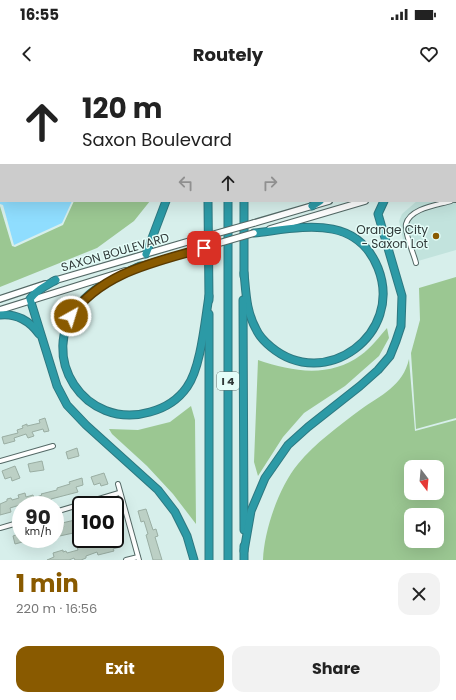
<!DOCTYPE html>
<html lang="en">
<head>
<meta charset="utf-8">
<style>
	body { margin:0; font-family:Poppins,sans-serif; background:#f2f2f2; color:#222; height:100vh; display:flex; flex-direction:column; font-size:15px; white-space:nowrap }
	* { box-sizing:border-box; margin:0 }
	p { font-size:13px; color:#767676 }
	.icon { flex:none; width:22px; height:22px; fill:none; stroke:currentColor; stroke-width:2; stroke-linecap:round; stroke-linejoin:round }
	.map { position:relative; height:480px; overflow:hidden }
	.panel { display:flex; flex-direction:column; background:#fff; flex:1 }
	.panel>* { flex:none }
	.top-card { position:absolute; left:0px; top:0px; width:456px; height:122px; box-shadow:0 4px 16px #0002; background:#fff; color:#222; overflow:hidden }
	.needle { width:26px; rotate:164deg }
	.fabs { position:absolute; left:404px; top:380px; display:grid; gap:8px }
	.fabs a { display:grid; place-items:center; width:40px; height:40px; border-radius:8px; background:#fff; box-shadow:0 4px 16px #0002; font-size:20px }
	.speed { position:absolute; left:12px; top:416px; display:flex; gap:8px; font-size:20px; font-weight:700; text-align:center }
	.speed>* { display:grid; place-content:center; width:52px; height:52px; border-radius:50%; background:#fff; box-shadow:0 4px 16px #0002; line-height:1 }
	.speed small { font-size:10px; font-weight:400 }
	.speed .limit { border:2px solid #111; border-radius:6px; background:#fff; color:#111 }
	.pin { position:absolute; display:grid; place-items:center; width:34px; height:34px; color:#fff; margin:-17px; border-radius:8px; box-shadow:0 2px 6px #0006 }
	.me { position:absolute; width:44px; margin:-22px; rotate:39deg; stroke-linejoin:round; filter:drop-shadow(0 0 3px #0008) }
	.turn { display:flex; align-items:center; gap:14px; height:84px; padding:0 16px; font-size:18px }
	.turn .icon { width:52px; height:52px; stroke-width:2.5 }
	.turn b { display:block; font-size:28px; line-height:34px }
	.lanes { display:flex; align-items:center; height:38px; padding:0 16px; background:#0003; justify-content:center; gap:20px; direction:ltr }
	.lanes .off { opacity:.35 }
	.round { display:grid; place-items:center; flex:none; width:42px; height:42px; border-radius:12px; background:#f2f2f2 }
	.headline { display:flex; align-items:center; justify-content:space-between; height:68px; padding:0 16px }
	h1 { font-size:24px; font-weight:700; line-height:30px; color:#895a00 }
	.cta { display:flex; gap:8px; margin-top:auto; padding:8px 16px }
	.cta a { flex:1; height:46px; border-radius:12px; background:#895a00; color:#fff; font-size:16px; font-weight:700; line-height:46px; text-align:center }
	.cta a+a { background:#f2f2f2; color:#222 }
	.status { display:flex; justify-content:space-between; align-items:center; height:28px; padding:0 20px; background:#fff; direction:ltr }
	.status svg { height:11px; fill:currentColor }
	header { display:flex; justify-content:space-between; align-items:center; height:52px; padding:0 16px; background:#fff; font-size:18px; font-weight:700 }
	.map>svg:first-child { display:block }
</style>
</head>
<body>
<div class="status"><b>16:55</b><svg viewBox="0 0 49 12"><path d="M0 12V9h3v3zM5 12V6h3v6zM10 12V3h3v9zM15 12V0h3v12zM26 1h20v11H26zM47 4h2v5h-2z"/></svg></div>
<header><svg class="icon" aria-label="back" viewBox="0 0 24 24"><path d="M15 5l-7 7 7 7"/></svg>Routely<svg class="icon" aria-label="heart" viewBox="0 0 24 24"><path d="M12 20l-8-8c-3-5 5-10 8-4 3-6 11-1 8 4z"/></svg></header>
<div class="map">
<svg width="456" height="480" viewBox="0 0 456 480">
	<rect width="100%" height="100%" fill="#d7efeb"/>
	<g fill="#c2e3dd">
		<path d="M347,0H456V73L455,1Z"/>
		<path d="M417,121H441L413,131L407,137L404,144V152L413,181L403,159L399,141L402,134Z"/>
		<path d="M456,122V170L418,181L409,151L408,145L411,140L415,136L423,132Z"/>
	</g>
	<g fill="#9bc792" fill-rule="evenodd">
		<path d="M74,121H150L134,141L97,168L0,207V126L12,166L15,167L63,145Z"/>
		<path d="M456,197V338L416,349L411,273L420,240L419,208Z"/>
		<path d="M387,248L389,258L379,276L345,306L304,333L283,357L258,396L254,382L258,280C293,292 330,298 361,275C371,268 379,257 387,248Z"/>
		<path d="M409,279L415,351L456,340V480H263C264,450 279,407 298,384C314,364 340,345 360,330C381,315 403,306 409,279ZM411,387H437V413H411ZM411,435H437V461H411Z"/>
		<path d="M191,326L195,340L196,444L173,414L147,386L112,354L109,349L138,350L170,342Z"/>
	</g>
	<path fill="#8fddfe" d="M0,0L88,1H1V121H72L62,143L14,165L3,125L0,124Z"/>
	<g fill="#bcd0c5" stroke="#9aaea3">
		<path d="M45,338L49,351L44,352L43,349L32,352L34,356L28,358L26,354L14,358L15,361L4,364L2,357L18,353L17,350L23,348L22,346L27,344V346L40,343L39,340Z"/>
		<path d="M77,368L79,376L68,379L66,372Z"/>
		<path d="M42,381L44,390L30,392L28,384Z"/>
		<path d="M15,386L20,398L12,401L11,397L5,399L2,391Z"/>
		<path d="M104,393L108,404L101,406L100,403L94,405L91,397Z"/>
		<path d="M82,398L83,405L76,407L78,412L51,419V420L40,424L20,425L10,428L11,432L0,435V424L7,421V419L11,418L12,420L19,418L18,415L25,413L26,417L33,415L34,418L42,415L41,414L57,410V408L70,404L69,402Z"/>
		<path d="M146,429L153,450L156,449L158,456L155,457L162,480H153L146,455L148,454L144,441L141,442L138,431Z"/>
		<path d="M75,440L78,452L55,457V450L64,447L62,443Z"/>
		<path d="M115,452L120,467L113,469L114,471L98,475L97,472L86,476V478L81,480H75L74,478L69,480H47L54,477L53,473L63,470V472L66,471L67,473L78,470L77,467L103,459H115Z"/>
		<path d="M21,453V459L30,460L15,464L13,456Z"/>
	</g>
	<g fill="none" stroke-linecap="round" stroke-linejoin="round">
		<defs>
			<g id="lane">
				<path d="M445,0V1"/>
				<path d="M370,1V0"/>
				<path d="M455,14H456"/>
			</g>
			<g id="street">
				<path d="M455,120H456"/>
				<path d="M416,183C414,174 404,153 406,144C410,128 438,125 451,121"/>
				<path d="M0,381L53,366"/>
				<path d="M118,404L139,480"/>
				<path d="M55,432L119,413"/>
				<path d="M0,448L21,442"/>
				<path d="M126,480L138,477"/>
			</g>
			<g id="secondary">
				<path d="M455,84H456"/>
				<path d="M455,95H456"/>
				<path d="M254,143L329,121"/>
				<path d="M270,149L365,121"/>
				<path d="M137,187L192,171"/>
				<path d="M53,201L197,159"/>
				<path d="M0,219L45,204"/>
				<path d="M0,230L125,191"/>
			</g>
			<g id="highway">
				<path d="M206,0V1"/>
				<path d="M228,0V1"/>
				<path d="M242,0V1"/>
				<path d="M321,0L323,1"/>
				<path d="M197,1V0"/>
				<path d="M208,121L209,220"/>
				<path d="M244,121V196"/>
				<path d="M312,126L320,121"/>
				<path d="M146,174L166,121"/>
				<path d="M140,186C119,196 94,206 79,225C36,276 85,351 150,332C165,328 178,320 187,307C201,288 205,240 209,216"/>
				<path d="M244,193C246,212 246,231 256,249C259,256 265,262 271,267C325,312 404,254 378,188C356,133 300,148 254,153"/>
				<path d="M56,200C47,205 36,210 30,219L57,306L67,325L86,345L158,410L175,432L187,456L194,480"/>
				<path d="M243,220L244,450"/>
				<path d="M0,235C16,233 30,241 39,254"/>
				<path d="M244,466V480"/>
				<path d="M244,471L251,431L265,398L288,365L308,347L360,306L378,290L390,276L396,261L401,246L402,216L378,134L384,121"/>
				<path d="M209,480V234"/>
				<path d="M228,480V121"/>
			</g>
		</defs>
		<use href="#lane" stroke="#546966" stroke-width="4"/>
		<use href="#street" stroke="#546966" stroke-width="6"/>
		<use href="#secondary" stroke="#546966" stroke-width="8"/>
		<use href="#highway" stroke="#2d7880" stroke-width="9"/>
		<use href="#lane" stroke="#fff" stroke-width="2"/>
		<use href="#street" stroke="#fff" stroke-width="4"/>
		<use href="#secondary" stroke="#fff" stroke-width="5.5"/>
		<use href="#highway" stroke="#2c9aa6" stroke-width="7"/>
		<defs>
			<g id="secondary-bridge">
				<path d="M197,159L254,143"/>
				<path d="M192,171L254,153"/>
			</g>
		</defs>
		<use href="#secondary-bridge" stroke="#546966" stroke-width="8" stroke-linecap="butt"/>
		<use href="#secondary-bridge" stroke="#fff" stroke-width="5.5"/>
	</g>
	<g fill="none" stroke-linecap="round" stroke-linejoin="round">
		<defs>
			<path id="route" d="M71,236C102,192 156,182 204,168"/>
		</defs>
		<use href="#route" stroke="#593a00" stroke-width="10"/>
		<use href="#route" stroke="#895a00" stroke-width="7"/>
	</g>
	<circle fill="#895a00" stroke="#e4fdf8" stroke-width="1.5" cx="436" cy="156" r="4"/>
	<g text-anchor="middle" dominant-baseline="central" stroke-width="3" stroke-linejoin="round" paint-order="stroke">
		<rect fill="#e4fdf8" stroke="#667472" stroke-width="1" x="217" y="292" width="22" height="18" rx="3"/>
		<g font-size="11" font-weight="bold" fill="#303938">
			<text x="228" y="301">I 4</text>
		</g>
		<g font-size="12" fill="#303938" stroke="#e4fdf8" text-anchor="end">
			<text x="428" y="149">Orange City<tspan x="428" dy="14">- Saxon Lot</tspan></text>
		</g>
		<g font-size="12" fill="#303938" stroke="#e4fdf8">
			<text transform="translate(115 172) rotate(-16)">SAXON BOULEVARD</text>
		</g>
	</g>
</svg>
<div class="fabs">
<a><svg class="needle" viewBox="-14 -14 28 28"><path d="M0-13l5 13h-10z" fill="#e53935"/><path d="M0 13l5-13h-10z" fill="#767676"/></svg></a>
<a><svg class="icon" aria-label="sound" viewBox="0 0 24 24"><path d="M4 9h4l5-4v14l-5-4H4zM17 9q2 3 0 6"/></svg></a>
</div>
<div class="speed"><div>90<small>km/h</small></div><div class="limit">100</div></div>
<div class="pin" style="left:204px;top:168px;background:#d93025"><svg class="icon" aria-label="arrive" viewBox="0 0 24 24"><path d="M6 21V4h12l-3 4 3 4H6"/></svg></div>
<svg class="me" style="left:71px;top:236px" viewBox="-20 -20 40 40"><circle r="17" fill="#895a00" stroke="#fff" stroke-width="3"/><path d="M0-11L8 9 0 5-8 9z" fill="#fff"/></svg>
<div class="top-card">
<div class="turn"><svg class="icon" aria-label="ahead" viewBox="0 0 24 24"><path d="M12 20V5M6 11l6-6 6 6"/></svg><div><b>120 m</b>Saxon Boulevard</div></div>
<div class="lanes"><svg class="icon off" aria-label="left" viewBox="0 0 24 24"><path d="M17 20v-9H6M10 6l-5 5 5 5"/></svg><svg class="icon" aria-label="ahead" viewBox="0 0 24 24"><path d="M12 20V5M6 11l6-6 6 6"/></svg><svg class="icon off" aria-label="right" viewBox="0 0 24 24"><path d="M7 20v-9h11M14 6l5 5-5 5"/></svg></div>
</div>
</div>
<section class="panel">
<div class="headline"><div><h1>1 min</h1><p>220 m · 16:56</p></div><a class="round"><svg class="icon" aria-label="close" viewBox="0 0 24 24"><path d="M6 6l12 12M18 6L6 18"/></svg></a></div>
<div class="cta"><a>Exit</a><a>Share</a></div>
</section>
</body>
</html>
